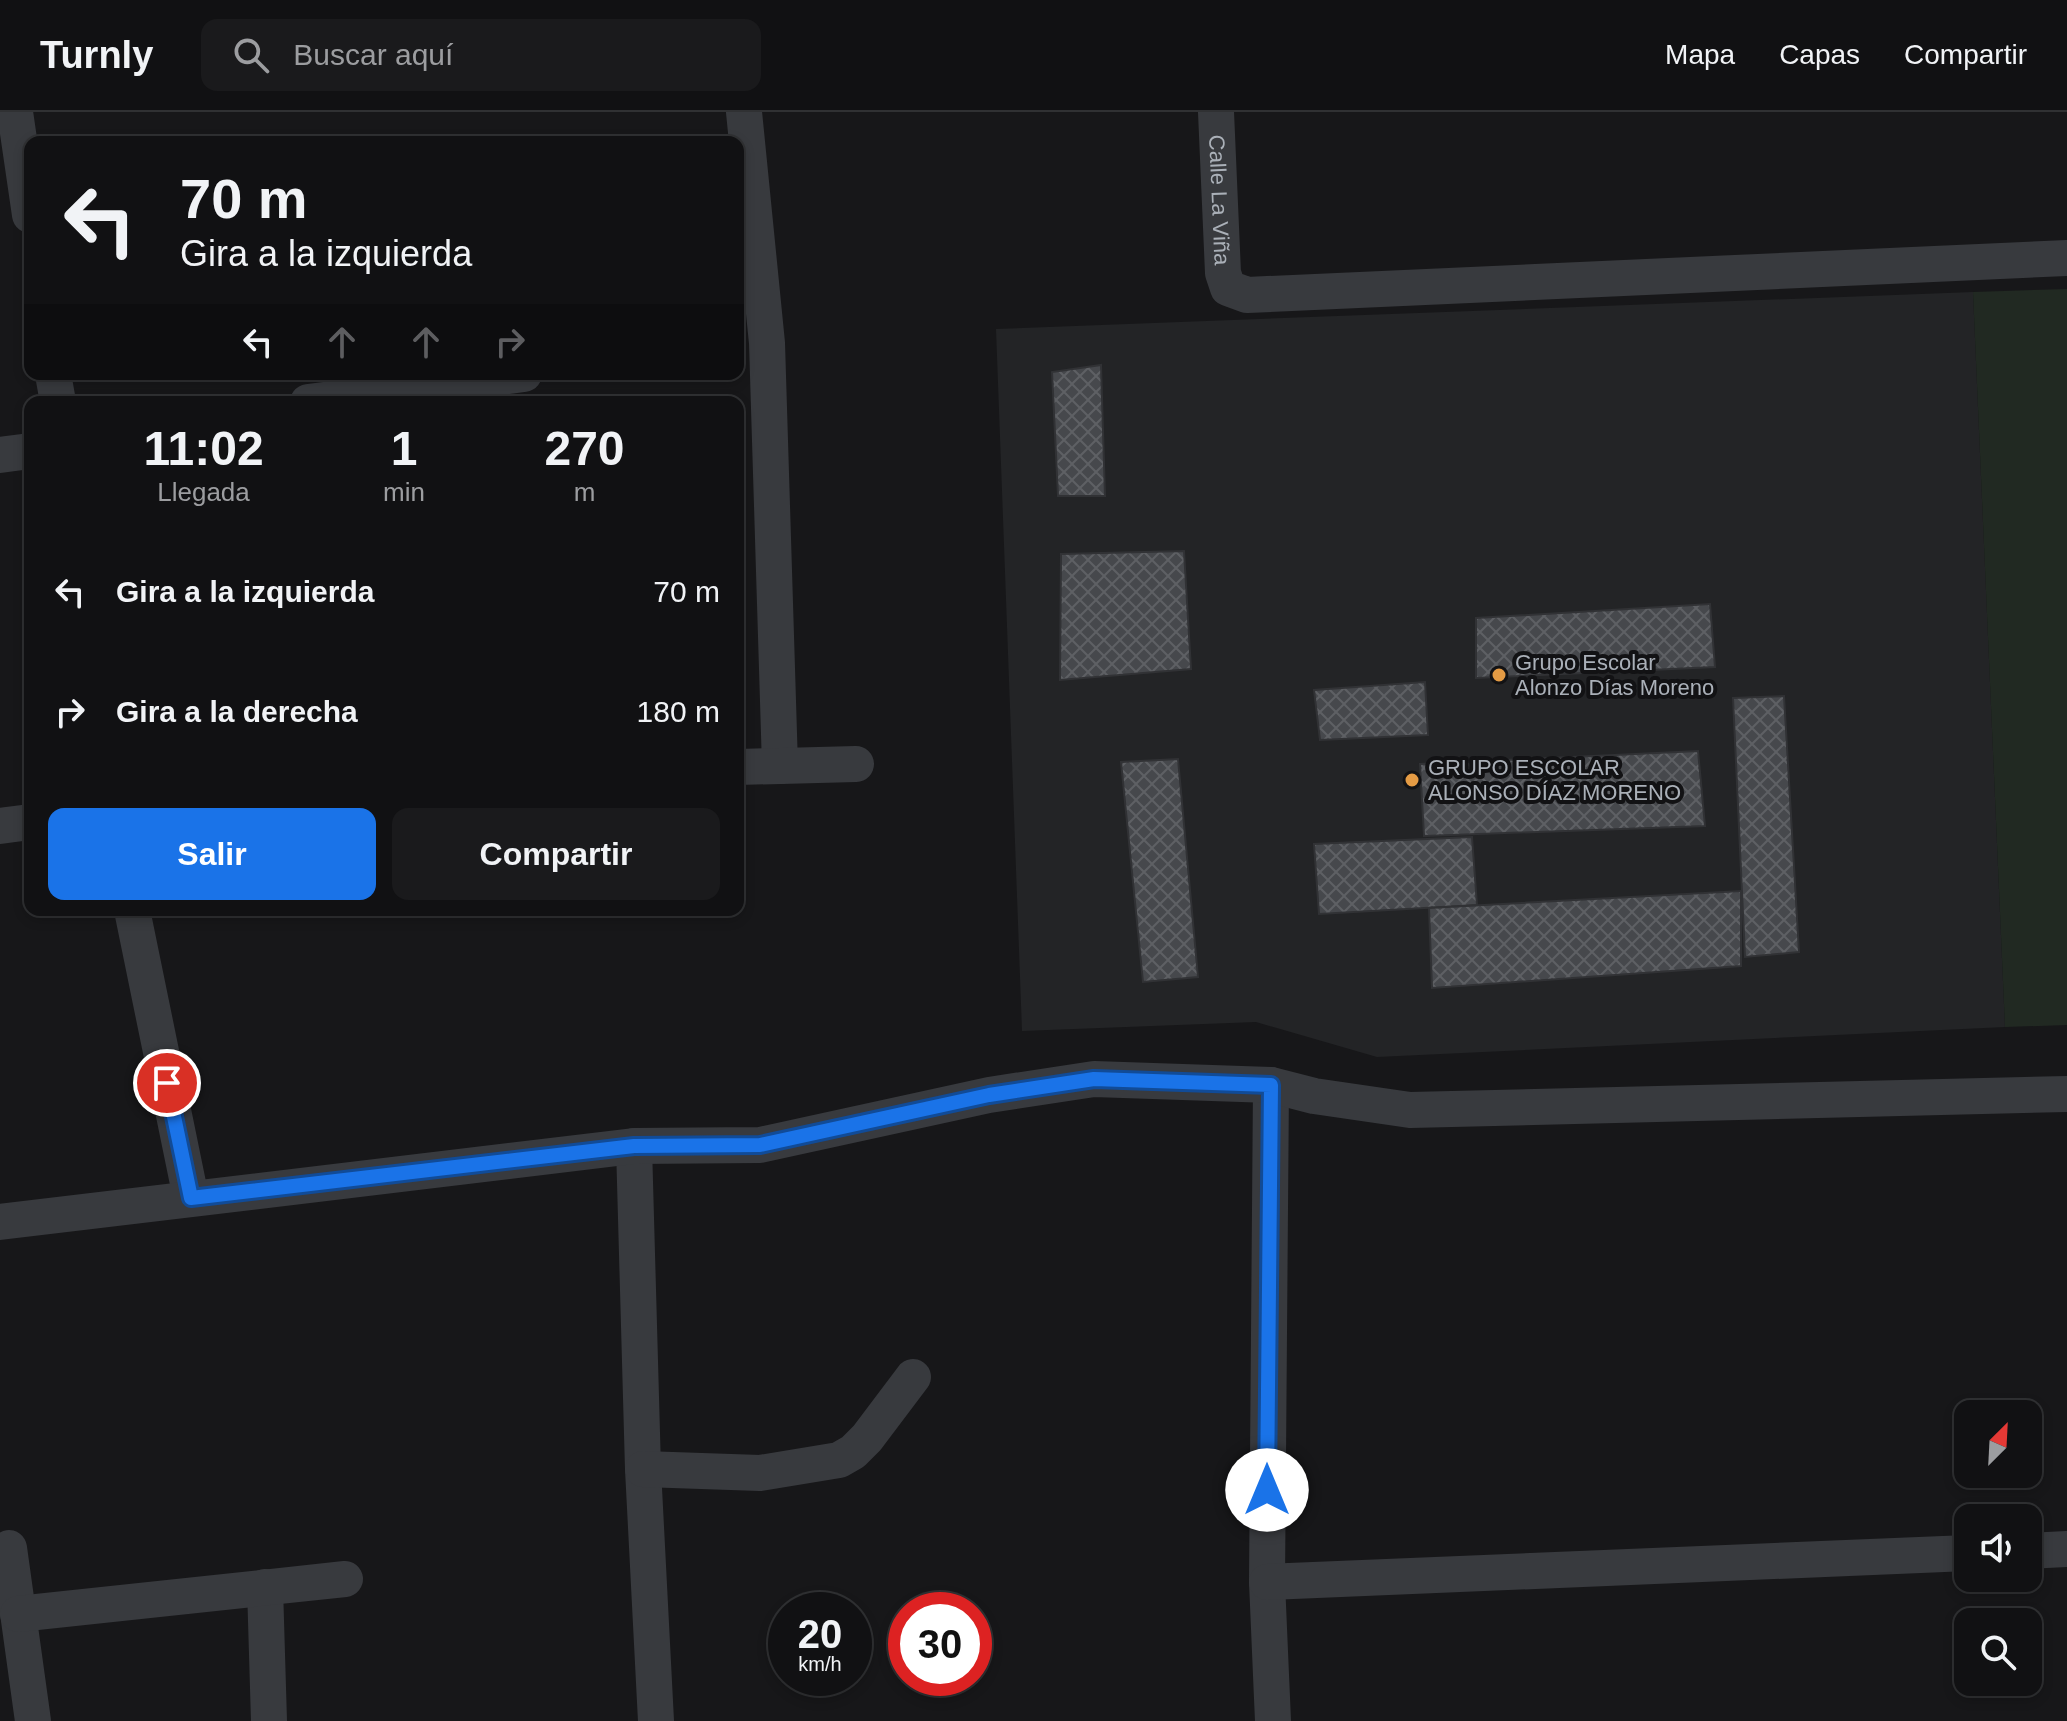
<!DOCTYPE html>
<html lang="es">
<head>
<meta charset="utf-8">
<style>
	body { margin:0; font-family:Arial,sans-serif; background:#1a1a1c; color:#f1f3f6; height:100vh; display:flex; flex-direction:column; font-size:30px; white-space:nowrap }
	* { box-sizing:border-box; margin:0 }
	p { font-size:26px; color:#9c9da0 }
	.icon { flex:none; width:44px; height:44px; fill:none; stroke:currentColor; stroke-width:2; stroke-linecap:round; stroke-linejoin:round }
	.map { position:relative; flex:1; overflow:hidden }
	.panel { position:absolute; left:24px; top:284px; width:720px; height:520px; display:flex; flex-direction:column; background:#111113; border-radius:16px; box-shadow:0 4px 12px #0003,0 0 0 2px #303133 }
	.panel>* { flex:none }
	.hud { position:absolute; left:24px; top:24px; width:720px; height:244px; border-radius:16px; box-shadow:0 4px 12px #0003,0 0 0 2px #303133; background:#111113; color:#f1f3f6; overflow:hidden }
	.needle { width:52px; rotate:24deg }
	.fabs { position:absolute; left:1954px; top:1288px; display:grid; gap:16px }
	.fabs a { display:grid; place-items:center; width:88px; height:88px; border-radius:16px; background:#111113; box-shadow:0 4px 12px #0003,0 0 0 2px #303133; font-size:40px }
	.speed { position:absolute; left:768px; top:1480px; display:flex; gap:16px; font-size:40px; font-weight:700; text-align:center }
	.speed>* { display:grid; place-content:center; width:104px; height:104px; border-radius:50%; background:#111113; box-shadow:0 4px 12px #0003,0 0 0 2px #303133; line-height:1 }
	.speed small { font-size:20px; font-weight:400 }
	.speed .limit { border:12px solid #d22; background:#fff; color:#111 }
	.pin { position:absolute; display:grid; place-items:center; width:68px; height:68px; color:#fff; margin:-34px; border:4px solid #fff; border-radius:50%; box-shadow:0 2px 8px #0007 }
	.me { position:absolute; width:88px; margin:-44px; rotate:0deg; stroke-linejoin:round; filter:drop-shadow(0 0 6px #0008) }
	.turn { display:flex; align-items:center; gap:28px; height:168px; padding:0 24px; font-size:36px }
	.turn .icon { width:104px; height:104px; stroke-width:2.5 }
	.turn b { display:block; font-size:56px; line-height:68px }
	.lanes { display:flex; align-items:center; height:76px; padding:0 24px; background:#0003; justify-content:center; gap:40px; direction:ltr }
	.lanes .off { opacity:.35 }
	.eta { display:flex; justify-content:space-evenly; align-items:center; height:136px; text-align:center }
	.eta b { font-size:48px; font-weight:700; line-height:56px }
	.action { display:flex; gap:16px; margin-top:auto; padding:16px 24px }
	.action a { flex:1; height:92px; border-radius:16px; background:#1a73e8; color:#fff; font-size:32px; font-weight:700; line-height:92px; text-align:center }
	.action a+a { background:#1a1a1c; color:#f1f3f6 }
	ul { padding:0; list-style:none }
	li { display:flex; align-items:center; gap:24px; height:120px; padding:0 24px }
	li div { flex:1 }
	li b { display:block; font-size:30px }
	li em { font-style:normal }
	header { display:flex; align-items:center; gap:48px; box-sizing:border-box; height:112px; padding:0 40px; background:#111113; border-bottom:2px solid #303133 }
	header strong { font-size:38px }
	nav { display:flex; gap:44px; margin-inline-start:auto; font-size:28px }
	.search { width:560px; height:72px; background:#1a1a1c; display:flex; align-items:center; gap:20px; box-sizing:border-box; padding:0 28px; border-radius:16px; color:#9c9da0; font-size:30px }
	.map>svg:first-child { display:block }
</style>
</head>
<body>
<header>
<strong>Turnly</strong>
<div class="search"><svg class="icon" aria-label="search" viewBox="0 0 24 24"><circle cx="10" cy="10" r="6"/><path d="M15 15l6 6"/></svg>Buscar aquí</div>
<nav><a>Mapa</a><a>Capas</a><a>Compartir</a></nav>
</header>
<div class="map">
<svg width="2067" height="1609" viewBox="0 0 2067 1609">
	<defs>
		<pattern id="building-cross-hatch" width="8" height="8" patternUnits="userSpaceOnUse" patternTransform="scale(2)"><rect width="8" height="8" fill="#46484c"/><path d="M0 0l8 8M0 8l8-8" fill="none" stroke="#5e6064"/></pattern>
	</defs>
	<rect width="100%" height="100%" fill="#171719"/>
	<path fill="#232426" d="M1973,180L2005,915L1377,945L1256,910L1022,919L996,217Z"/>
	<path fill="#212922" d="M2067,177V913L2005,915L1973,180Z"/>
	<g fill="url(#building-cross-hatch)" stroke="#313235" stroke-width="2">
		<path d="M1101,253L1105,384H1058L1052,260Z"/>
		<path d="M1184,439L1191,557L1060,568L1061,442Z"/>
		<path d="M1710,492L1715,555L1476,566V506Z"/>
		<path d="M1425,570L1428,623L1320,628L1314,578Z"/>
		<path d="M1784,584L1799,840L1745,845L1733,586Z"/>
		<path d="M1698,639L1705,714L1424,724L1420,652Z"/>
		<path d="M1178,647L1198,865L1143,870L1121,650Z"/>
		<path d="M1472,725L1477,793L1319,802L1314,732Z"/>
		<path d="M1741,779V854L1432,876L1429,796Z"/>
	</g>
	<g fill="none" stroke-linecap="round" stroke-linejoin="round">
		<g stroke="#383a3e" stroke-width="36">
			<path d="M15,0L30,103"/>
			<path d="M744,0L767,231L780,654"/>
			<path id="s1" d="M1216,0L1223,161L1228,176L1247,183L2067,146"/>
			<path d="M53,262L58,290"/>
			<path d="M308,290L524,262"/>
			<path d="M0,343L30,339"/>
			<path d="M738,655L856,652"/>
			<path d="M0,714L30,710"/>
			<path d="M132,798L191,1086"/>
			<path d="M1271,973L1267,1470L1273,1609"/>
			<path d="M634,1034L643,1357L656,1609"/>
			<path d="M0,1110L634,1034L760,1033L989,983L1094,967L1271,973L1314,984L1410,998L2067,982"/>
			<path d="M643,1357L760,1361L839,1348L853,1340L867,1326L913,1265"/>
			<path d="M9,1436L33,1609"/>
			<path d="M2028,1439L2067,1437"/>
			<path d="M1267,1470L1968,1441"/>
			<path d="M265,1475L269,1609"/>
			<path d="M18,1502L345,1467"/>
		</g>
	</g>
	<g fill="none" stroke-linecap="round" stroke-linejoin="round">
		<defs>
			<path id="route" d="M167,971L191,1086L634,1034L760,1033L989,983L1094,967L1271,973L1267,1378"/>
		</defs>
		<use href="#route" stroke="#114b97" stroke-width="20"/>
		<use href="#route" stroke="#1a73e8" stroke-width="14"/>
	</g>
	<g fill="#e49b44" stroke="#121214" stroke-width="3">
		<circle cx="1499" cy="563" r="8"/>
		<circle cx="1412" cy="668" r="8"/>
	</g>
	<g text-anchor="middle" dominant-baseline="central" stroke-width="8" stroke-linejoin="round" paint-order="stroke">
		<g font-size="22" fill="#aab0b8" stroke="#121214">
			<text stroke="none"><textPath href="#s1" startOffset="88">Calle La Viña</textPath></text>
		</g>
		<g font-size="22" fill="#aab0b8" stroke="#121214" text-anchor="start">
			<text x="1515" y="550">Grupo Escolar<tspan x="1515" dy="25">Alonzo Días Moreno</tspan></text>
			<text x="1428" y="655">GRUPO ESCOLAR<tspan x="1428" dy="25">ALONSO DÍAZ MORENO</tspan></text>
		</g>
	</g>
</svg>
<div class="fabs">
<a><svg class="needle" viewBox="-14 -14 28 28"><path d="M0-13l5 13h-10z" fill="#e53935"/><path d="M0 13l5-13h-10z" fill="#9c9da0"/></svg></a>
<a><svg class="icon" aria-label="sound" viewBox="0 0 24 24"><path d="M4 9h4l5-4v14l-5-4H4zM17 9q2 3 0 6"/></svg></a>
<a><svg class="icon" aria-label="search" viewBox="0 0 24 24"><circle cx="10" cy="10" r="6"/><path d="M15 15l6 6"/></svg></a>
</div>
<div class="speed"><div>20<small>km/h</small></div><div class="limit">30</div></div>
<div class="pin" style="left:167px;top:971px;background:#d93025"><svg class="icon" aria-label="arrive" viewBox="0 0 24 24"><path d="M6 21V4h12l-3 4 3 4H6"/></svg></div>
<svg class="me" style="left:1267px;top:1378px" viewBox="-20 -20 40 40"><circle r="19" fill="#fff"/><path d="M0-13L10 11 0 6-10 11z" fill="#1a73e8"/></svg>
<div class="hud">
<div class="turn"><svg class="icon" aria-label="left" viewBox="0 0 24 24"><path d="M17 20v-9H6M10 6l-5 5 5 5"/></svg><div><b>70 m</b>Gira a la izquierda</div></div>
<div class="lanes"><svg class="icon" aria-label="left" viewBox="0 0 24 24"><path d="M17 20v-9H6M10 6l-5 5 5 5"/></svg><svg class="icon off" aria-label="ahead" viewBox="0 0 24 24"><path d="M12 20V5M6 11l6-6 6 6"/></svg><svg class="icon off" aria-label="ahead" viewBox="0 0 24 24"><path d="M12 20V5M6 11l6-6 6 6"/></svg><svg class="icon off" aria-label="right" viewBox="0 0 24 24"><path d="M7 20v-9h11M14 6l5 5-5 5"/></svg></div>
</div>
<section class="panel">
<div class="eta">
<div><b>11:02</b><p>Llegada</p></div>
<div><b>1</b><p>min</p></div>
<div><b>270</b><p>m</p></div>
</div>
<ul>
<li><svg class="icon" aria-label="left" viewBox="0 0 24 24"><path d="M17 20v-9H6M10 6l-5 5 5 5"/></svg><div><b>Gira a la izquierda</b></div><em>70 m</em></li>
<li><svg class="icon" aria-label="right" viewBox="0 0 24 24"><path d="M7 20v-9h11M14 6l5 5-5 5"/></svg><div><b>Gira a la derecha</b></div><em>180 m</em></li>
</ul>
<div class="action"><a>Salir</a><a>Compartir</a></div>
</section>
</div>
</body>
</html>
